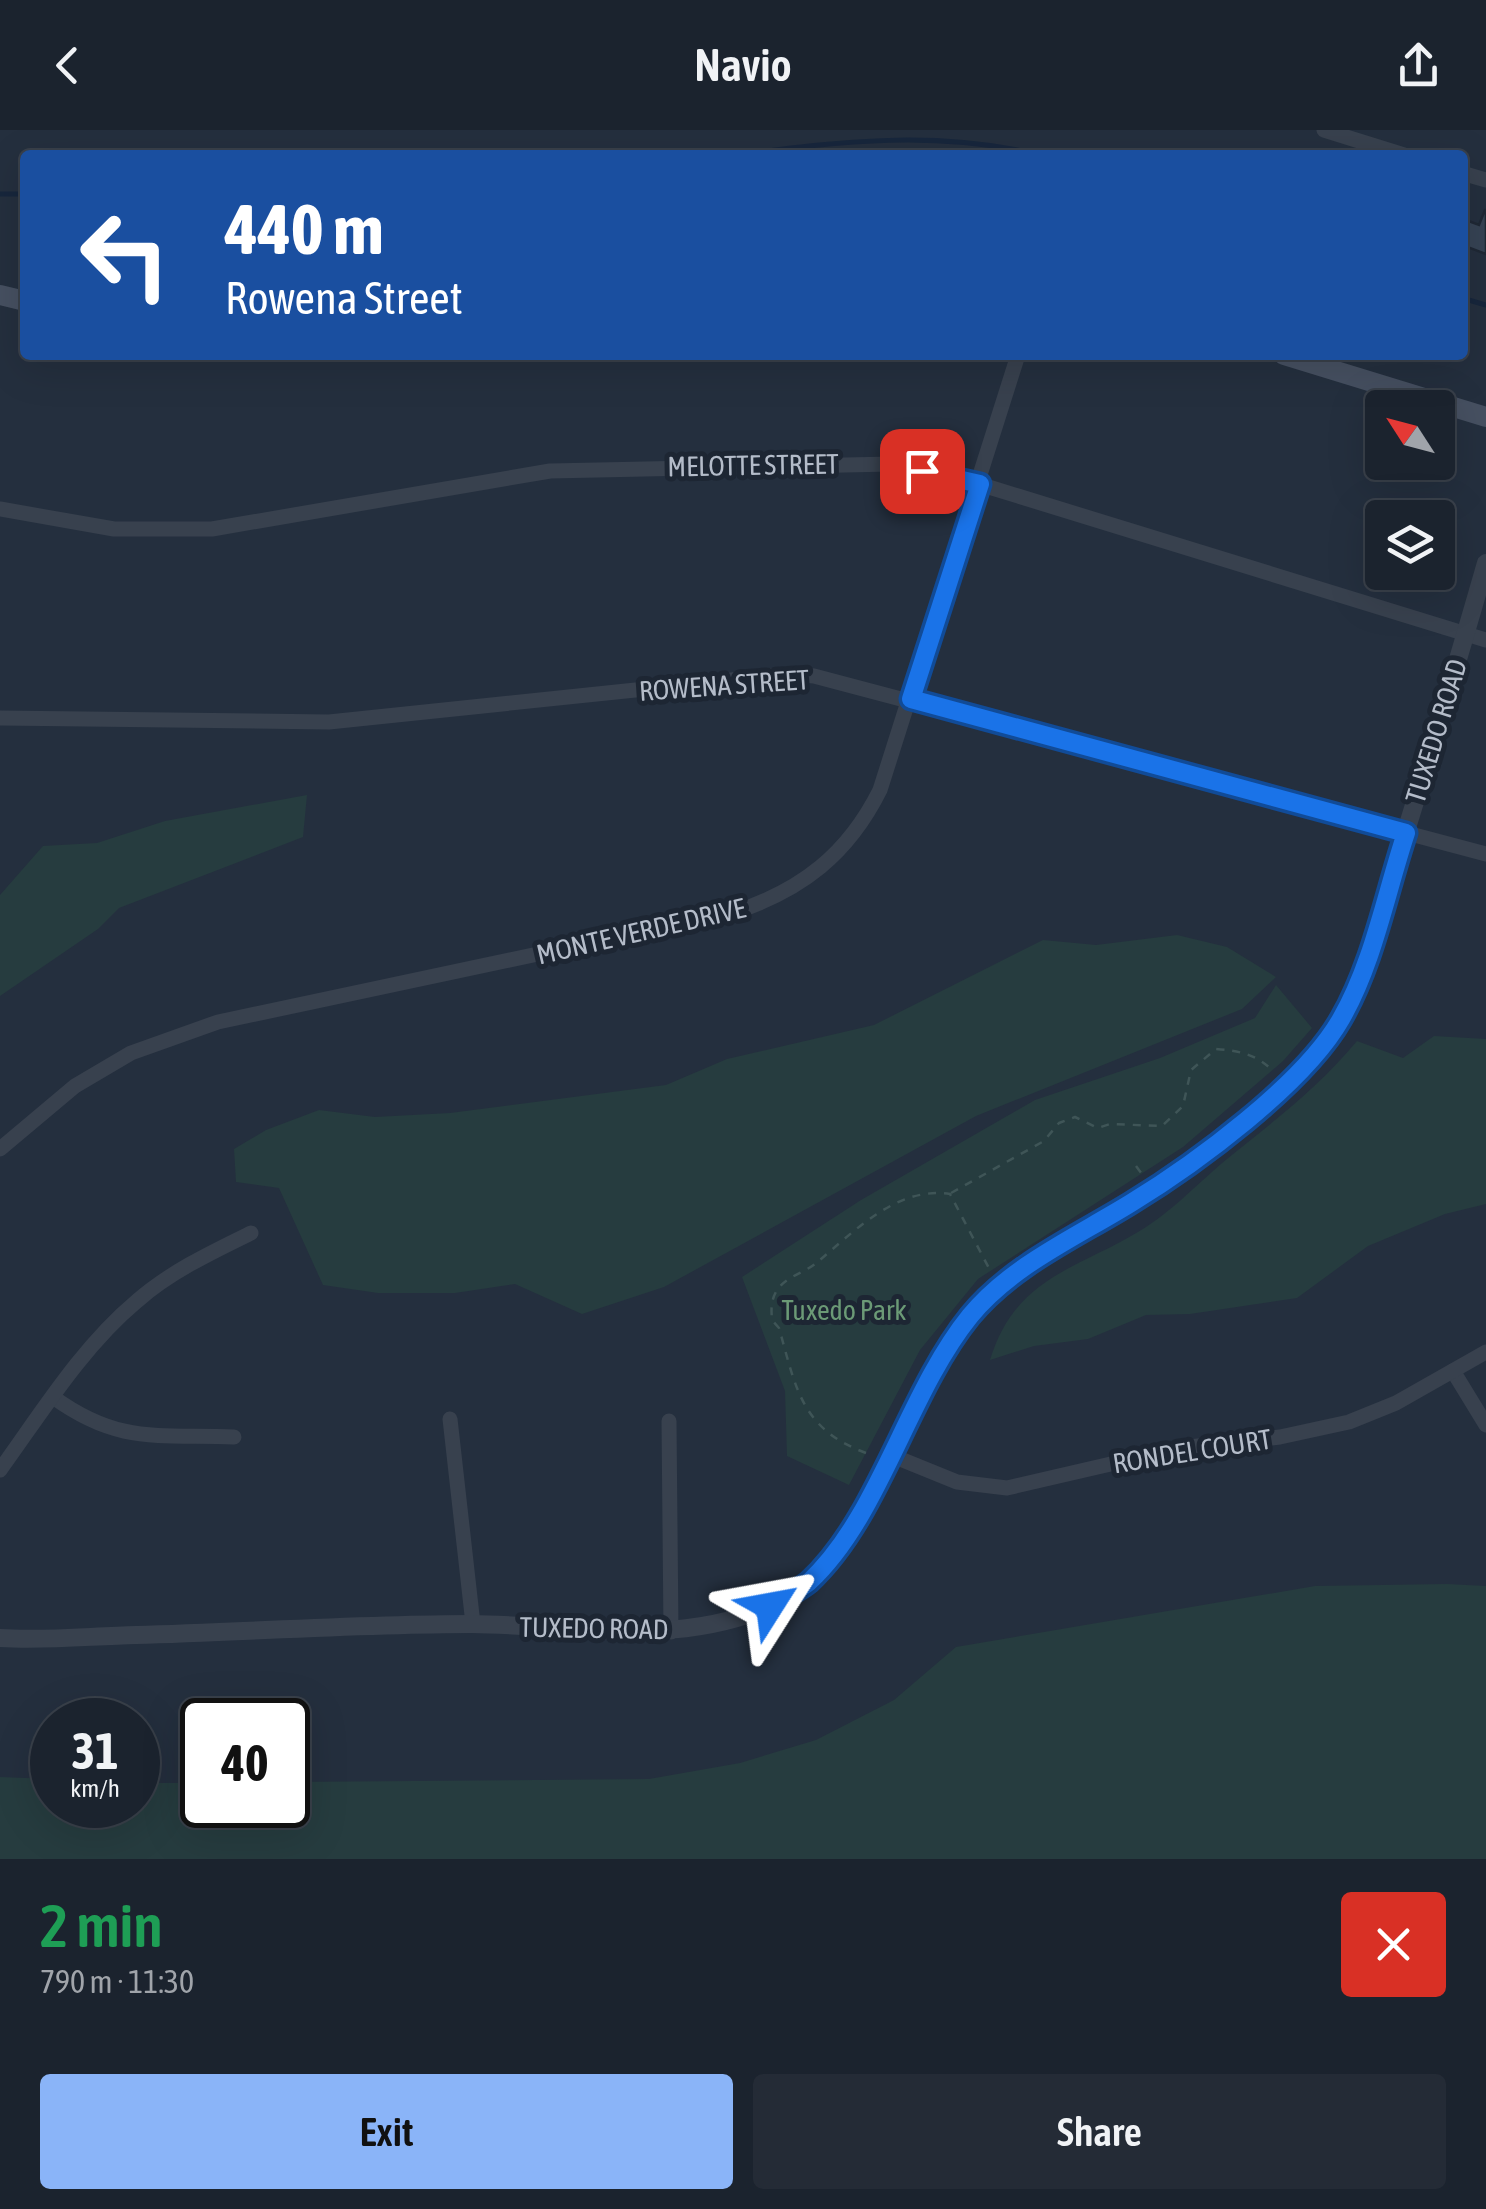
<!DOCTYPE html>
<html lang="en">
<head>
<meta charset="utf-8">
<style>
	body { margin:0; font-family:"Asap Condensed",sans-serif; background:#242b36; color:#f1f3f6; height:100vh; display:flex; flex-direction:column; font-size:38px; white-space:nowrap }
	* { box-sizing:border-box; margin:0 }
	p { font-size:32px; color:#a0a4aa }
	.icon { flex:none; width:55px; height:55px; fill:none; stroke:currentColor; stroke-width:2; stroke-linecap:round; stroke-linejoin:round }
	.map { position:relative; height:1729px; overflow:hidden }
	.details { display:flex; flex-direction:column; background:#1b232e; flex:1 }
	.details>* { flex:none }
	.guide { position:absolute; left:20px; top:20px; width:1448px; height:210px; border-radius:10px; box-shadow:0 10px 40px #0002,0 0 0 2px #39404a; background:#1a4fa0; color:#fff; overflow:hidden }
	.needle { width:65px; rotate:306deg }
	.controls { position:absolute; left:1365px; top:260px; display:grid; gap:20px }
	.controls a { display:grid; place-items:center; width:90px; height:90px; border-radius:10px; background:#1b232e; box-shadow:0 10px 40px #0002,0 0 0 2px #39404a; font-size:50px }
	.speed { position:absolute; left:30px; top:1568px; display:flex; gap:20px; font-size:50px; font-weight:700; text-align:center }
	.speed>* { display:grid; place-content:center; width:130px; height:130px; border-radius:50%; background:#1b232e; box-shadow:0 10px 40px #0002,0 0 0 2px #39404a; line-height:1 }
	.speed small { font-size:25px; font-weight:400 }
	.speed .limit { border:5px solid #111; border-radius:15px; background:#fff; color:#111 }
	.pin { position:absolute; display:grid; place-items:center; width:85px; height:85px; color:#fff; margin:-42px; border-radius:20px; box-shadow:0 5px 15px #0006 }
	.me { position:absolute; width:110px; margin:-55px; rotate:56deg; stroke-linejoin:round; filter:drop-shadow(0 0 8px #0008) }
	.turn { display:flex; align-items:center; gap:35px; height:210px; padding:0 40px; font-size:45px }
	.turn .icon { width:130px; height:130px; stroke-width:2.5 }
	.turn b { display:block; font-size:70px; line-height:85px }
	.round { display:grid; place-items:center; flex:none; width:105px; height:105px; border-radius:10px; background:#242b36 }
	.headline { display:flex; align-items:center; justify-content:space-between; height:170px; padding:0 40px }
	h1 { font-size:60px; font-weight:600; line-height:75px; color:#1e9e55 }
	.action { display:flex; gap:20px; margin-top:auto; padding:20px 40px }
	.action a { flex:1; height:115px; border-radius:10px; background:#8ab4f8; color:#111; font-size:40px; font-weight:600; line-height:115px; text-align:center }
	.action a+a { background:#242b36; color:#f1f3f6 }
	header { display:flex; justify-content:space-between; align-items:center; height:130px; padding:0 40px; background:#1b232e; font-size:45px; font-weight:600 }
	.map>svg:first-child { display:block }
</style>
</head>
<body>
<header><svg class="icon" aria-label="back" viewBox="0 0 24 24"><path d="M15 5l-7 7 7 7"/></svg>Navio<svg class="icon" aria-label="share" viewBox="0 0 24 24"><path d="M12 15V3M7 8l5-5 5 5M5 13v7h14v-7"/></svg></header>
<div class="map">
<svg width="1486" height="1729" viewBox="0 0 1486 1729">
	<rect width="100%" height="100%" fill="#242f3e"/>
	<g fill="#263c3f">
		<path d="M307,665L303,707L119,778L98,799L0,866V765L43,716L97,713L165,691Z"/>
		<path d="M1177,805L1227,817L1276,847L1242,879L976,986L664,1157L582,1184L515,1154L455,1163H378L323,1155L279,1058L236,1052L234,1019L266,1000L319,980L375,987L450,983L666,955L727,929L874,895L1043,810L1096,815Z"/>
		<path d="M1276,855L1312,898L1283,931L1183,1017L978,1149L920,1220L849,1355L787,1326L785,1261L742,1147L861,1070L1035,970L1160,928L1255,888Z"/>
		<path d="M1434,906L1486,909V1074L1445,1084L1368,1116L1297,1168L1190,1184L1146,1185L1088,1209L1034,1216L990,1230C1019,1135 1096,1138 1164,1084C1186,1067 1206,1046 1227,1029C1274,991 1318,958 1357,911L1403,928Z"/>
		<path d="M1447,1454L1486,1456V1729H0V1647L52,1649V1675H138V1653H202V1675H288V1652L649,1649L740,1633L816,1610L894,1570L956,1517L1315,1456Z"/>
	</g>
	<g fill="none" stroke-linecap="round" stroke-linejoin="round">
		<g stroke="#17263c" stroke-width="5">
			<path d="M736,25C843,11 935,0 1041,25"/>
			<path d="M0,64H25"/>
			<path d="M1462,168L1486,175"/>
		</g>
	</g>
	<path fill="#364354" stroke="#1f2835" stroke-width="2.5" d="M1485,80H1486V124L1462,115L1466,90L1479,95Z"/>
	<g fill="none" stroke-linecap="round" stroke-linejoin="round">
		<g stroke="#3f5557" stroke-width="2.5" stroke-dasharray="8 8" stroke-linecap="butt">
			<path d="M1136,1036L1142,1044"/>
			<path d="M951,1063L1044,1011L1059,993L1075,987L1098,998L1110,994L1162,996L1183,976L1191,940L1216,919C1240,921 1256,924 1273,941"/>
			<path d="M866,1323C801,1299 796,1258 779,1198L772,1190C771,1178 771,1170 777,1160C786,1147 803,1143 815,1134C854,1102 896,1056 950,1064L991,1142"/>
		</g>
		<g stroke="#38414e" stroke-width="15">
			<path d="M1324,0L1404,25"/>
			<path d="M1462,43L1486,50"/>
			<path d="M0,379L114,399H212L550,341L892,334L979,354L1486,510"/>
			<path d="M0,588L329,592L789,544L814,546L1486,724"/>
			<path d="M0,1019L75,956L131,923L218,892L735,782C802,760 848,724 880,660L1018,225"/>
			<path d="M1453,1241L1486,1295"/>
			<path d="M53,1267C119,1315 159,1304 234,1307"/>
			<path d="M450,1289L473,1494"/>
			<path d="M669,1291L671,1502"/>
			<path d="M888,1324L957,1352L1007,1358L1180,1318L1280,1307L1349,1292L1396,1273L1486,1222"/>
			<path d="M0,1340C42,1282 82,1217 137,1171C170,1142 212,1122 251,1103"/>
		</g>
		<path stroke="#38414e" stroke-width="18" d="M0,1508C45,1511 91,1506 136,1505C248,1502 360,1494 472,1494C570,1495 670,1517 763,1479C872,1433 898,1270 971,1184C1029,1116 1120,1093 1187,1037C1236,995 1296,955 1333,901C1362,859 1374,804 1389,755C1423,648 1455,541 1486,433"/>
		<g stroke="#465061" stroke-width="20">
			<path d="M0,165L25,171"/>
			<path d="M1284,225L1486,287"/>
		</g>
	</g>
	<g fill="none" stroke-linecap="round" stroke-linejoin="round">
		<defs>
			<path id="route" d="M770,1476C782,1468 798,1461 809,1452C880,1386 907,1264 970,1186C1012,1135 1076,1107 1131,1073C1195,1034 1304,954 1341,889C1373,834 1386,763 1406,703L911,569L980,354L922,341"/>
		</defs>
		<use href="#route" stroke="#114b97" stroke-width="25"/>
		<use href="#route" stroke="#1a73e8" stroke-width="18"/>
	</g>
	<g text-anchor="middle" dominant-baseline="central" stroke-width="10" stroke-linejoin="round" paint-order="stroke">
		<g font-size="28" fill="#b4bcc9" stroke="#1d2633">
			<text transform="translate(753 335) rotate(-1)">MELOTTE STREET</text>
			<text transform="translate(724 555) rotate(-4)">ROWENA STREET</text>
			<text transform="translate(1436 601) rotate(-73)">TUXEDO ROAD</text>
			<text transform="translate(641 801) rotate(-13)">MONTE VERDE DRIVE</text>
			<text transform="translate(1192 1321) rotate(-9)">RONDEL COURT</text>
			<text transform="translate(594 1498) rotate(1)">TUXEDO ROAD</text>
		</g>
		<g font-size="28" fill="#6b9a76" stroke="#1d2633">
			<text x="844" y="1180">Tuxedo Park</text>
		</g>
	</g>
</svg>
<div class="controls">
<a><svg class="needle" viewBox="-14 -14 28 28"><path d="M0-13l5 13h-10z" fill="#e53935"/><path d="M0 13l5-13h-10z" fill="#a0a4aa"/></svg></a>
<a><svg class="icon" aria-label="layers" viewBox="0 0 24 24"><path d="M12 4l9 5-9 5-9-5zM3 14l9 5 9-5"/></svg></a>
</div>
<div class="speed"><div>31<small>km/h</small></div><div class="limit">40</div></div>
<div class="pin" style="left:922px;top:341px;background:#d93025"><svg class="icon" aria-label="arrive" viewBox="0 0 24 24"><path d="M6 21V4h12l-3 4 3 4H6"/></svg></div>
<svg class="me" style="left:770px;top:1476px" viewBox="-20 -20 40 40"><path d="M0-17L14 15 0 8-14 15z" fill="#1a73e8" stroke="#fff" stroke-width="4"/></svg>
<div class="guide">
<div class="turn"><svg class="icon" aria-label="left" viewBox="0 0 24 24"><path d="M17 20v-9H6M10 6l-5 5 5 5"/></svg><div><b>440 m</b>Rowena Street</div></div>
</div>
</div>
<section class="details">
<div class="headline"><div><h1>2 min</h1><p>790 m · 11:30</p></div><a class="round" style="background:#d93025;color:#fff"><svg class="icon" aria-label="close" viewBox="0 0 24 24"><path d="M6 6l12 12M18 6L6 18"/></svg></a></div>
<div class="action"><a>Exit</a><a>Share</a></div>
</section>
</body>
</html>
